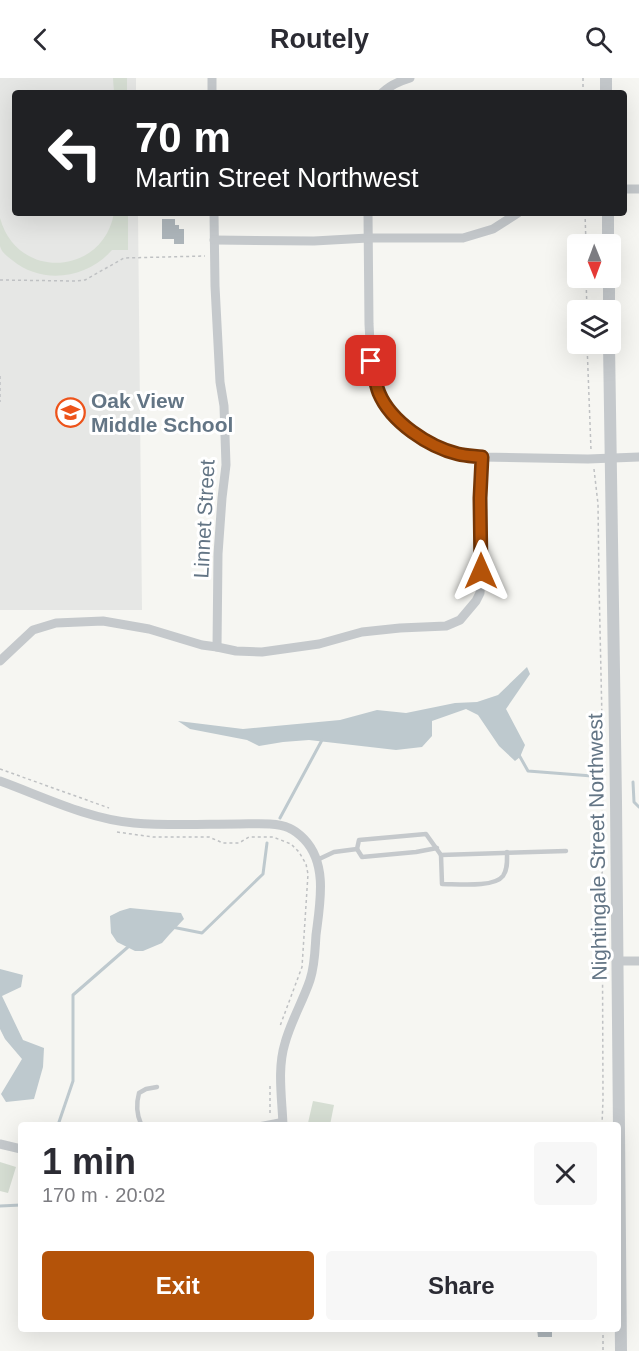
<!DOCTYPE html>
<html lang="en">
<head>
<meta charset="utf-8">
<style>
	body { margin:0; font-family:Helvetica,sans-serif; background:#f7f7f7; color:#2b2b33; height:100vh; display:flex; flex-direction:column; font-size:22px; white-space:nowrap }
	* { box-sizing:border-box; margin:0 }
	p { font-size:20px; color:#7c7c81 }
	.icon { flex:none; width:33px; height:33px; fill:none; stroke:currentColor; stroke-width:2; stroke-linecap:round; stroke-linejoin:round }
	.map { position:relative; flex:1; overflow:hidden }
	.sheet { position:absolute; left:18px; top:1044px; width:603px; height:210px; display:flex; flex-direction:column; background:#fff; border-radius:6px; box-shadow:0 6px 24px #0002 }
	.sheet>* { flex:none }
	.top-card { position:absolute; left:12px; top:12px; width:615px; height:126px; border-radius:6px; box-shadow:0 6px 24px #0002; background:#202124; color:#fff; overflow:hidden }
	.needle { width:39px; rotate:179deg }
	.controls { position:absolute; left:567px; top:156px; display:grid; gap:12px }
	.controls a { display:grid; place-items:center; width:54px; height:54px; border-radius:6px; background:#fff; box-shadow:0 6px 24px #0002; font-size:30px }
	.pin { position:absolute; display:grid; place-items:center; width:51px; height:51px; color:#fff; margin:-26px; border-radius:12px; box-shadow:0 3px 9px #0006 }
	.me { position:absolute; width:66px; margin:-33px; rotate:0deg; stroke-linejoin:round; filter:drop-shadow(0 0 4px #0008) }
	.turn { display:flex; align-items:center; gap:21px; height:126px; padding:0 24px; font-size:27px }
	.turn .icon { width:78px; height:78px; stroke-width:2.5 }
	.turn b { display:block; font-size:42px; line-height:51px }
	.round { display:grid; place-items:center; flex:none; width:63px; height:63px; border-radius:6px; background:#f7f7f7 }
	.summary { display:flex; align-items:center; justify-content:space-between; height:102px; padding:0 24px }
	h1 { font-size:36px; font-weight:600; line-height:45px }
	.cta { display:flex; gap:12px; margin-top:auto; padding:12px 24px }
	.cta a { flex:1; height:69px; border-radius:6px; background:#b45309; color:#fff; font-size:24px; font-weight:600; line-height:69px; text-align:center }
	.cta a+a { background:#f7f7f7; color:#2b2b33 }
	header { display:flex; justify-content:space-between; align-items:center; height:78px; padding:0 24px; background:#fff; font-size:27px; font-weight:600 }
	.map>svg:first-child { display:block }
</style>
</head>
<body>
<header><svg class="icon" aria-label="back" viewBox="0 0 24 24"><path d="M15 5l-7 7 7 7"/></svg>Routely<svg class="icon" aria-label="search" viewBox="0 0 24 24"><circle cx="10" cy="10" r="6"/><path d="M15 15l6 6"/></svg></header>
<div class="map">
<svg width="639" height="1273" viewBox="0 0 639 1273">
	<rect width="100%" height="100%" fill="#f6f6f2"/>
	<path fill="#e6e7e5" d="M0,0H136V15H15V135H138L142,532H0Z"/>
	<g fill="#d6ded3">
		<path d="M113,0H127V15H114Z"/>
		<path d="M114,135H128V172H112C87,201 42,207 12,182C8,179 1,174 0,168C0,160 0,149 0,140C17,203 103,198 114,135Z"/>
		<path d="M313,1023L334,1027L330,1047H316L308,1045Z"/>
		<path d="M0,1084L16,1089L8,1115L0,1113Z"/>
	</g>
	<g fill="#bec9ce">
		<path d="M527,589L530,596L506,631L525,667L520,679L515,683L499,668L478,637L466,631L432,643V658L422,669L396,672L309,662L283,664L259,668L247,662L190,651L178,643L243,651L340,642L377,632L406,635L455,625L477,624L498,617Z"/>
		<path d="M130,830L181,835L184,841L169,857L162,865L143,873H135L117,864L111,855L110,838L120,833Z"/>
		<path d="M0,891L23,897L21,909L2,918L23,962L44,970L43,989L34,1021L6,1024L1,1016L22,981L5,961L0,951Z"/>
	</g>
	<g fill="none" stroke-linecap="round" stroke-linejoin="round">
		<g stroke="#bec9ce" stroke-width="3">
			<path d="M519,677L528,693L592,698"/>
			<path d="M633,704L634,724L639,729"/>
			<path d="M280,740L322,662"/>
			<path d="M172,849L202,855L263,796L267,765"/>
			<path d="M58,1047L73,1003V917L128,869"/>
			<path d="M0,1128L21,1127"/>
		</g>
	</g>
	<g fill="#adb5ba">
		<path d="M162,141H175V147H179V151H184V166H174V161H162Z"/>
		<path d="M537,1251H552V1259H538Z"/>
	</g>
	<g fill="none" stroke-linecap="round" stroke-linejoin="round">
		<g stroke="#bfc1c3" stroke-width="1.5" stroke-dasharray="3 3" stroke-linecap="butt">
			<path d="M583,0V15"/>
			<path d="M585,135L586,166"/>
			<path d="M586,200L587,232"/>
			<path d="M0,202L75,203L85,202L124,180L205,178"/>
			<path d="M587,266L591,372"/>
			<path d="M0,298V324"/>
			<path d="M594,391L598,426L599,505L603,687L602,755L603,1021L602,1047"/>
			<path d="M0,691L109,730"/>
			<path d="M117,754L153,759H209L223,765H239L249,759H273L291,766L299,774L306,786L308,796L302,889L280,948"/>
			<path d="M270,1008V1036"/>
			<path d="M603,1251V1273"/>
		</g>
		<g stroke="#c5c9cc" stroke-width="4.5">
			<path d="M357,771L362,779L416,774L437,770"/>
			<path d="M441,777L442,806C457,806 494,810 503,798C508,791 507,782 507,774"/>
			<path d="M317,782L334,774L357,771L359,762L426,756L441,777L566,773"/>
			<path d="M146,1047L141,1046C136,1035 136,1026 139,1015L146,1011L157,1009"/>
			<path d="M257,1047L283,1042"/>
		</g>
		<g stroke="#c5c9cc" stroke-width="9">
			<path d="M212,0V15"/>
			<path d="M382,15C390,7 400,3 410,0"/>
			<path d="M624,111H639"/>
			<path d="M214,135L215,208L220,304L224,328L226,387L222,420L218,476L217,569"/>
			<path d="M368,135L369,246L371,283L379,315L391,336L417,357L440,369L459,376L482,379L588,381L639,379"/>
			<path d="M214,162L314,163L368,160H463L493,151L518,135"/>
			<path d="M0,583L33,552L56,545L103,543L149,551L202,567L217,569L236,573L262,574L319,566L362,554L400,550L446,548L460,542L476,523L480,515L481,493L480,420L482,379"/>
			<path d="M0,703C44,719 88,741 134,745C169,748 205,746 239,746C254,746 276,744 289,750C294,752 300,757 304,761C328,786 320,825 316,857C315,871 315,887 310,902C303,923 291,943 285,965C277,991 282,1020 283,1047"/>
			<path d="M617,883H639"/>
			<path d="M0,1066L21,1071"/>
		</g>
		<g stroke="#c5c9cc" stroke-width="12">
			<path d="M606,15V0"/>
			<path d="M608,135V166"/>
			<path d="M609,200V232"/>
			<path d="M609,266L616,724L621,1273"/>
		</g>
	</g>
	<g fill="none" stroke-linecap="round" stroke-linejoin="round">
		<defs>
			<path id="route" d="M371,283C374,294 375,305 379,315C391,344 429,369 458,376C466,378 474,378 482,379L480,420L481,493"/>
		</defs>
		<use href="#route" stroke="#753606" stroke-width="15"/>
		<use href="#route" stroke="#b45309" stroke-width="10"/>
	</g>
	<defs>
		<symbol id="school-ring" viewBox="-11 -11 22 22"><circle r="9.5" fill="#fff" stroke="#ed531a" stroke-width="1.5"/><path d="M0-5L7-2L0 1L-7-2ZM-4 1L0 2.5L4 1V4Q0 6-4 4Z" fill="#ed531a"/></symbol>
	</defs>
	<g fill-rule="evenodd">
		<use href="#school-ring" x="54" y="318" width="33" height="33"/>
	</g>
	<g text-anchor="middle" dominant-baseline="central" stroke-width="6" stroke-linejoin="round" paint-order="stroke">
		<g font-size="21" font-weight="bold" fill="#637585" stroke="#fff" text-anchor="start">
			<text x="91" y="322">Oak View<tspan x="91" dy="24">Middle School</tspan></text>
		</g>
		<g font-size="21" fill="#637585" stroke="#fff">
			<text transform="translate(204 441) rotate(-87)">Linnet Street</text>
			<text transform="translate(597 769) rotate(-91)">Nightingale Street Northwest</text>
		</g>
	</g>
</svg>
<div class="controls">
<a><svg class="needle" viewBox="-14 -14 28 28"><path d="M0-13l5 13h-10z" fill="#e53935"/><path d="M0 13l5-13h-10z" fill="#7c7c81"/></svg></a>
<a><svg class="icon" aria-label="layers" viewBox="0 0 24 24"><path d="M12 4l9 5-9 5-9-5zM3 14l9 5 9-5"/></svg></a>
</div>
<div class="pin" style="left:371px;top:283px;background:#d93025"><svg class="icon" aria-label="arrive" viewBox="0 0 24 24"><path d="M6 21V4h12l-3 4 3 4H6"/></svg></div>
<svg class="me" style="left:481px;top:493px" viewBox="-20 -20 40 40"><path d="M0-17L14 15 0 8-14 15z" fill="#b45309" stroke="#fff" stroke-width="4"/></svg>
<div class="top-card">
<div class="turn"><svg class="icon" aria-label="left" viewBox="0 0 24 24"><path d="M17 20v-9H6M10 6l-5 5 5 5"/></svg><div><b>70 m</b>Martin Street Northwest</div></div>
</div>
<section class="sheet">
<div class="summary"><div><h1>1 min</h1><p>170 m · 20:02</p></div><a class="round"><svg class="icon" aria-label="close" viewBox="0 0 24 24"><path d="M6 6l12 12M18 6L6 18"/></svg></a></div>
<div class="cta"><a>Exit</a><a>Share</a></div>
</section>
</div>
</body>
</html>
